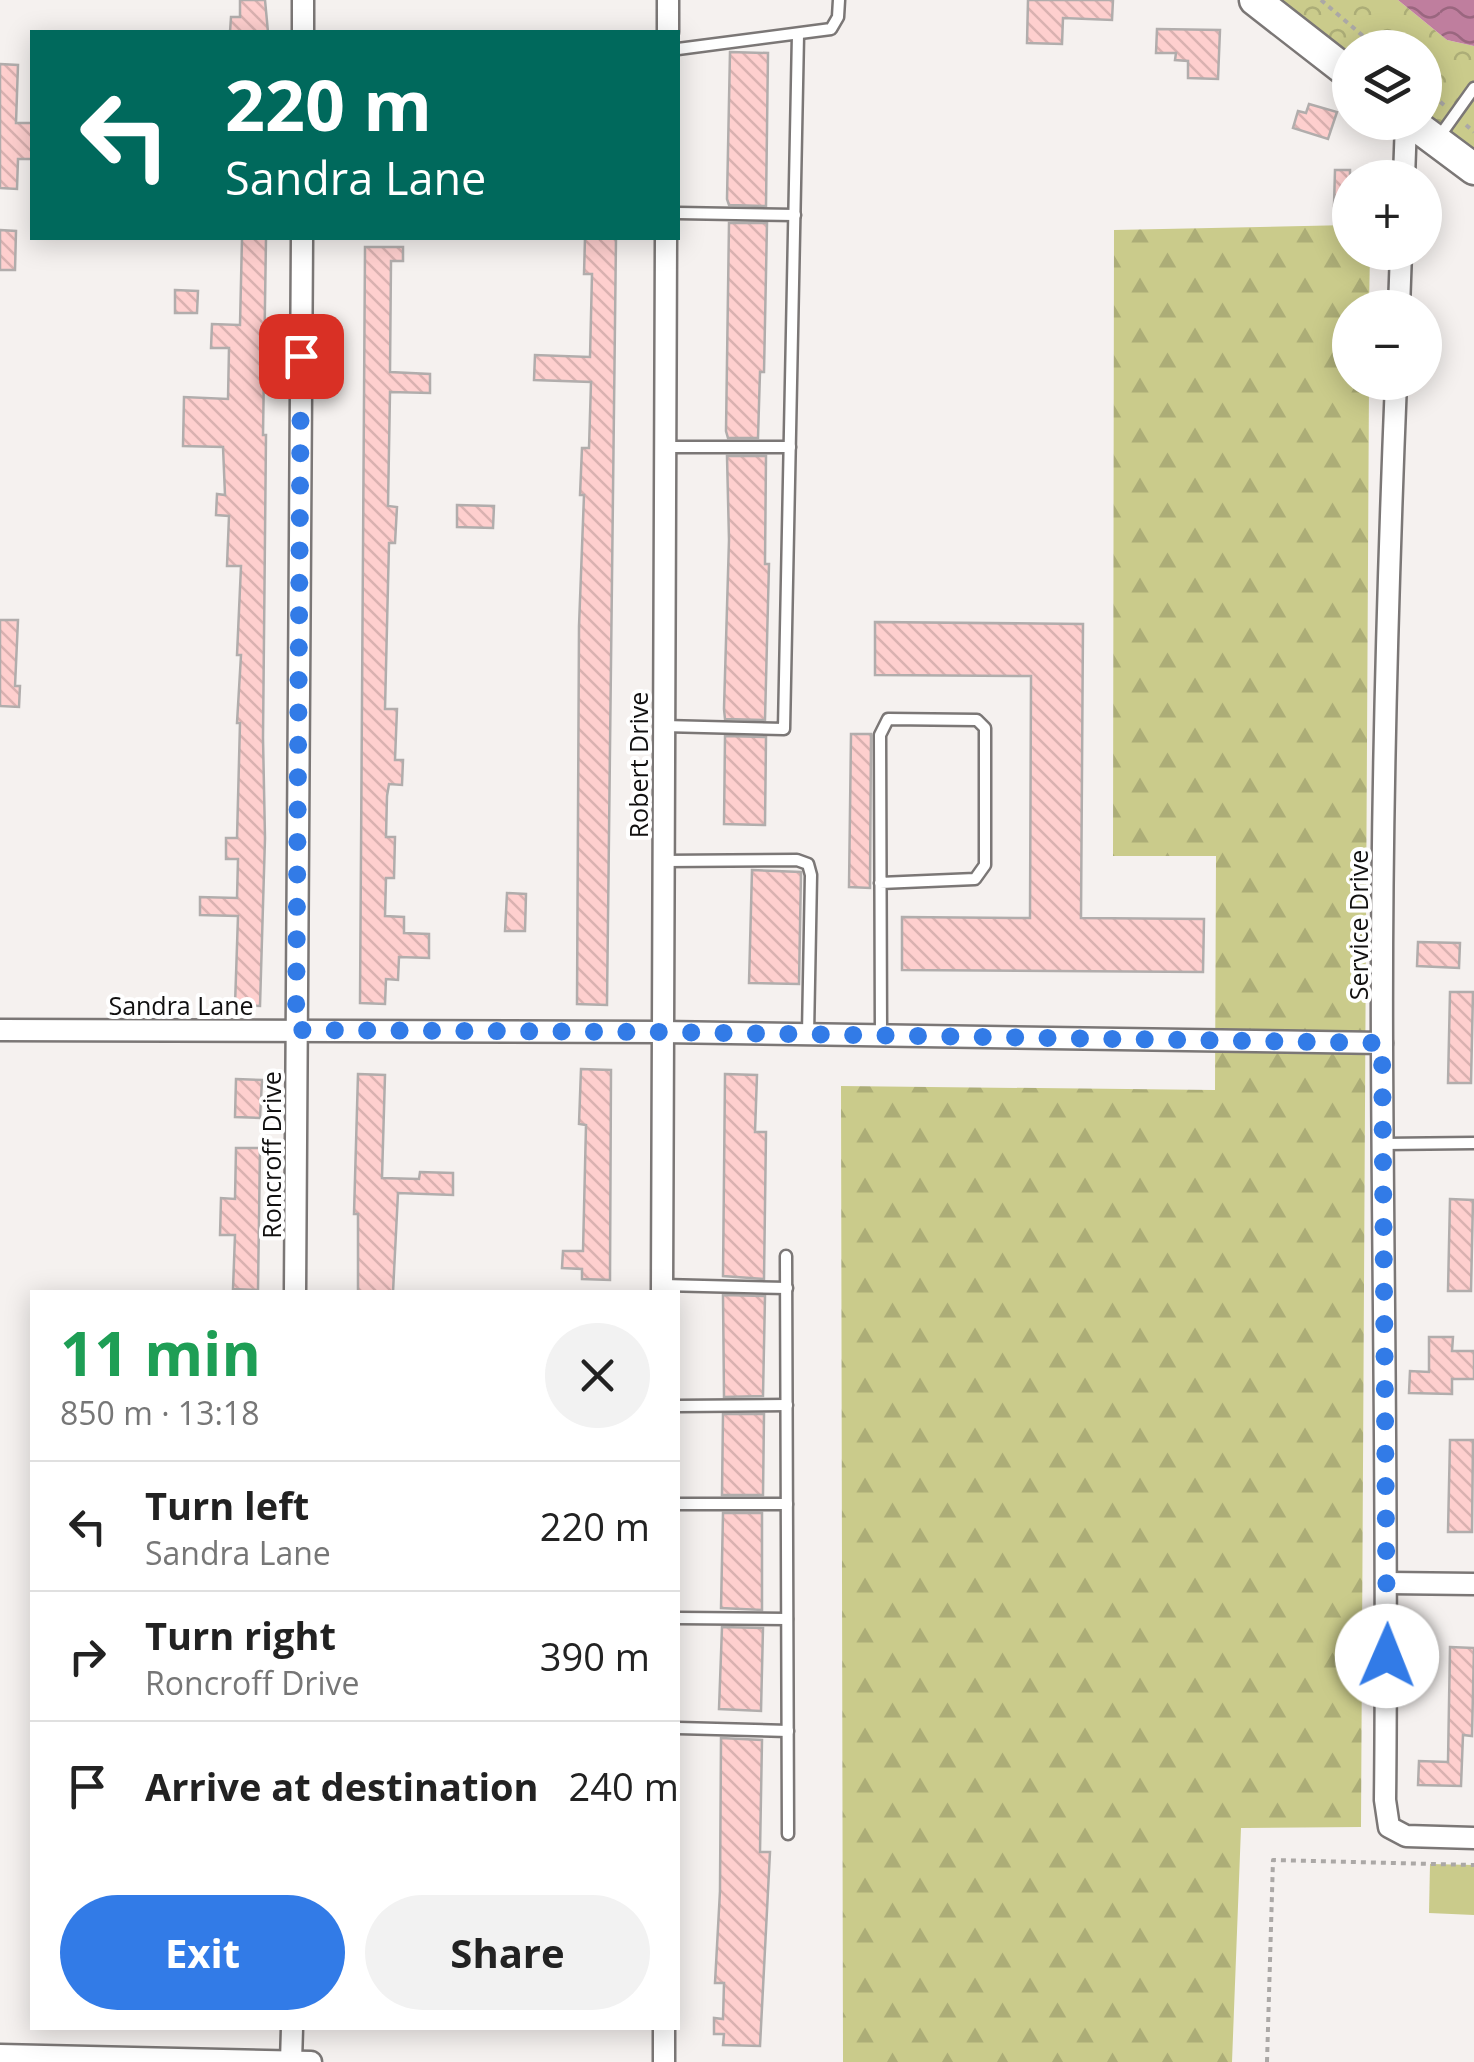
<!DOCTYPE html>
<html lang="en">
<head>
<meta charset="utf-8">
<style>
	body { margin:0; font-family:"Open Sans",sans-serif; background:#f2f2f2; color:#222; height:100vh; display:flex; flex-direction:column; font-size:38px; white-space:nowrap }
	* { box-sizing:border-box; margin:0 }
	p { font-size:32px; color:#767676 }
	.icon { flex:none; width:55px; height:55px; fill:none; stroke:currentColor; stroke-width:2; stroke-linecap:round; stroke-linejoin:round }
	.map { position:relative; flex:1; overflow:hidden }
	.drawer { position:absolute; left:30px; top:1290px; width:650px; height:740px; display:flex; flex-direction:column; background:#fff; border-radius:0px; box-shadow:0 5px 25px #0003 }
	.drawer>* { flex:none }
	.hud { position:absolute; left:30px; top:30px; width:650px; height:210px; border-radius:0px; box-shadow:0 5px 25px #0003; background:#00695c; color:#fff; overflow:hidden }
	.fabs { position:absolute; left:1332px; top:30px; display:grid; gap:20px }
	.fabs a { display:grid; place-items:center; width:110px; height:110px; border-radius:50%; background:#fff; box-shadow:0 5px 25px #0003; font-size:50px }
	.pin { position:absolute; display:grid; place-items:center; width:85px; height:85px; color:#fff; margin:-42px; border-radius:20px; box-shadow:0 5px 15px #0006 }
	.me { position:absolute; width:110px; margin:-55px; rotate:1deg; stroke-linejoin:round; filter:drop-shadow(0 0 8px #0008) }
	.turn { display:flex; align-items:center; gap:35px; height:210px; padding:0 30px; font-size:45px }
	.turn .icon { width:130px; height:130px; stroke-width:2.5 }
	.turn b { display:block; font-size:70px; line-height:85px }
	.round { display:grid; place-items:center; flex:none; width:105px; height:105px; border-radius:52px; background:#f2f2f2 }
	.headline { display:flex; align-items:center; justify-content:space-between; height:170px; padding:0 30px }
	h1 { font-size:60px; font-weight:700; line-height:75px; color:#1e9e55 }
	.button { display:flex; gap:20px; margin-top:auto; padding:20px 30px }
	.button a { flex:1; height:115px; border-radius:60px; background:#327be7; color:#fff; font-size:40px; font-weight:700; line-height:115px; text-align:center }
	.button a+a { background:#f2f2f2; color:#222 }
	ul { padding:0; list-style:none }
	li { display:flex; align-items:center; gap:30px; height:130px; padding:0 30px; border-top:2px solid #e0e0e0 }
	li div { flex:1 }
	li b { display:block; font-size:38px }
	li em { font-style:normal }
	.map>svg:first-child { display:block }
</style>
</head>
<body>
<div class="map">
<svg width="1474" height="2062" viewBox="0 0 1474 2062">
	<defs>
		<pattern id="forest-firs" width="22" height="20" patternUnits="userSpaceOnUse" patternTransform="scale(2.5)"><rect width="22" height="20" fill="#cacb8b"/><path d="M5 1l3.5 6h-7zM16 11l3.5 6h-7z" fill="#acad77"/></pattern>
		<pattern id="park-crowns" width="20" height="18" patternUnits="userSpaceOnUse" patternTransform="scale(2.5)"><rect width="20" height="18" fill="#cacb8b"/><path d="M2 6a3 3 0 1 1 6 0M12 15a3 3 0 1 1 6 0" fill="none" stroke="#acad77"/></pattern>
		<pattern id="water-waves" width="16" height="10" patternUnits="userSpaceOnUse" patternTransform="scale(2.5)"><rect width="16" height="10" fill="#bf7e9e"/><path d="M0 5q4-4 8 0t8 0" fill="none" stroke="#9a667f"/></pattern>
		<pattern id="building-back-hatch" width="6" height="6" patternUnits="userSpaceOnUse" patternTransform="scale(2.5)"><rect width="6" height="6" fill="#fecfce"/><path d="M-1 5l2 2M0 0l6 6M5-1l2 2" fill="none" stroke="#d9b1b0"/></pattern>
	</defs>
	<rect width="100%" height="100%" fill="#f5f1ef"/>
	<path fill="url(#forest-firs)" d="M1350,225V252L1370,253L1369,307L1350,308V382L1369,383L1361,1827L1241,1828L1232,2062H843L841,1086L1215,1090L1216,856H1113L1114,230Z"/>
	<path fill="url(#park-crowns)" d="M1255,0H1398L1447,40L1474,46V167L1425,122V48H1350V74Z"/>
	<path fill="#cacb8b" d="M1430,1864L1474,1865V1915L1429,1913Z"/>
	<path fill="url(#water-waves)" d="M1398,0H1474V46L1447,40Z"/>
	<g fill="url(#building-back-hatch)" stroke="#b1adac" stroke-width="2.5">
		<path d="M240,0H265L268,32H230L231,17H240Z"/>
		<path d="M1028,0H1113L1112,20L1063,18L1062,44L1027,43Z"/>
		<path d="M1157,29L1220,30L1218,79L1188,78V61L1175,60L1176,53H1156Z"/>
		<path d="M730,52L768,53L766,206L729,205L727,199Z"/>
		<path d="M0,64L18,65L16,123H32V159H18L17,189L0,188Z"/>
		<path d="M1309,104L1337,112L1328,139L1293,128L1298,111L1306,113Z"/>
		<path d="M1335,170H1350V207L1334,206Z"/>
		<path d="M729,223H767L764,372H760L758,438H728L726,431Z"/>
		<path d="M0,230L16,231L15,270H0Z"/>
		<path d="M242,238H266L263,435H266L263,738L265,838L260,1006L235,1005L238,916L200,915V897L237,898L238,859H226V838H237L240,723H237L241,655H237L241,566H227L229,516L216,515L217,494L225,495L223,447L183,446L184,397L228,399L229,348H211L212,324L240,325Z"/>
		<path d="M585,238H616L607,1005L577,1004L579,626L584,495H580L582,448H589L591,382L534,380L535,355L590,357L592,274H584Z"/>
		<path d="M365,247H403V261H391L390,372L430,374V393L390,392L388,506L397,507L395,543H389L385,709H397L395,760H403L402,785L389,784L387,796L386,837H395L394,878H386L385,916L404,917V933L429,934V958L399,957L398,980L386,979L385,1004L360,1003Z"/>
		<path d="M175,290L198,291L197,313H175Z"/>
		<path d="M727,456H766L765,564H769L765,720L725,719L724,709L729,540Z"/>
		<path d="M457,505L494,506L493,528L457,527Z"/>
		<path d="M0,620H18L15,686H20L19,707L0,706Z"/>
		<path d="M875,622L1083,624L1081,918L1204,919L1203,972L902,970V917L1030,918L1031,676L875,675Z"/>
		<path d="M851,734H871L870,888L849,887Z"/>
		<path d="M725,736L766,737L765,825L724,824Z"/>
		<path d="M752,870L801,872L799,984L749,983Z"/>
		<path d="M507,893L526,894L525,931H505Z"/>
		<path d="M1418,942L1460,943L1459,968L1417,966Z"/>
		<path d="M1450,992H1473L1471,1083H1448Z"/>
		<path d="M581,1069L611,1070L610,1280L582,1279V1269L562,1268L563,1251H583L586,1125L579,1124Z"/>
		<path d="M358,1074L385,1075L382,1178L419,1179L420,1172L453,1173V1195L398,1193L393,1292H358V1214H354Z"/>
		<path d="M725,1074L757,1075L755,1132H766L764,1279L723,1276Z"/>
		<path d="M236,1079L262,1080L260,1118L235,1117Z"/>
		<path d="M236,1148H260L258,1290L233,1289L235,1235H220L221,1198L235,1199Z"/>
		<path d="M1450,1199L1473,1200L1471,1291H1448Z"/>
		<path d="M723,1295L765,1296L763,1396L724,1397Z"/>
		<path d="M1429,1337H1453L1452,1351H1474V1379H1452V1394L1409,1393L1410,1371L1429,1372Z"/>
		<path d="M723,1414H764L763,1495H722Z"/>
		<path d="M1450,1440H1473L1472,1532H1448Z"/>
		<path d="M723,1513H762V1610L721,1608Z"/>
		<path d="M722,1627L763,1628L761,1711L719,1709Z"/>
		<path d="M1450,1647L1474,1648L1472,1736L1463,1735L1461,1786L1418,1785L1419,1761L1448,1762Z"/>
		<path d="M721,1738L762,1740L760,1852H770L760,2046L723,2045L724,2034H714V2018L723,2019L724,1983H715L720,1891Z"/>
	</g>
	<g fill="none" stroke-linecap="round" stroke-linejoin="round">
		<defs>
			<g id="lane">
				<path d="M678,49L831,29L838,17L839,0"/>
				<path d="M1439,137L1474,88"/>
				<path d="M678,213L795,215"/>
				<path d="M665,447H790"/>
				<path d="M664,726L784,729L798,35"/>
				<path d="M663,861L797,860L808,864L811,875L808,1034"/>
				<path d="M880,883L975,879L985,865V728L977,720L888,719L880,735L881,1035"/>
				<path d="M1383,1144L1474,1143"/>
				<path d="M786,1256L788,1834"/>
				<path d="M663,1285L787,1288"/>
				<path d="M678,1406L787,1405"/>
				<path d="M678,1504H787"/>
				<path d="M678,1618L787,1619"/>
				<path d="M678,1728L788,1731"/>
			</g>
			<g id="street">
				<path d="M303,32V0"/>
				<path d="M668,32V0"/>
				<path d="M1404,178L1406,122"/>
				<path d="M1399,308L1401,252"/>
				<path d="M1396,382C1387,604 1381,825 1382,1046C1383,1297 1388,1548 1385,1800L1389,1827L1406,1836L1474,1838"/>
				<path d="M0,1030L662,1032L1382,1043"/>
				<path d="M295,1292L302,238"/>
				<path d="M662,1292L666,238"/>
				<path d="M1388,1583L1474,1584"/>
				<path d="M664,2028V2062"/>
				<path d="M0,2055L311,2062"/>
				<path d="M291,2062L292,2028"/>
			</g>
			<g id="secondary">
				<path d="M1255,0L1350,74"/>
				<path d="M1411,122L1474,169"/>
			</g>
		</defs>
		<use href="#lane" stroke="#7b7776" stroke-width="15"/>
		<use href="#street" stroke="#7b7776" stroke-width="25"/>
		<use href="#secondary" stroke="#7b7776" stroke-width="35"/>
		<g stroke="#aba8a6" stroke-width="4" stroke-dasharray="5 5" stroke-linecap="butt">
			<path d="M1321,0L1377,48"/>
			<path d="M1425,89L1444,105"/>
			<path d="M1466,125L1474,132"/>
			<path d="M1267,2062L1273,1860L1474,1865"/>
		</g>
		<use href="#lane" stroke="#fff" stroke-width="10"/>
		<use href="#street" stroke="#fff" stroke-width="20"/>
		<use href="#secondary" stroke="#fff" stroke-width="30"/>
	</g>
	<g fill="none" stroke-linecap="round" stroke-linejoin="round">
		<path stroke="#327be7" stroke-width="18" stroke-dasharray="0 32.4" d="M301,356L296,1030L662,1032L1382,1043L1387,1656"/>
	</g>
	<g text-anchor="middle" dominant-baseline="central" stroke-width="8" stroke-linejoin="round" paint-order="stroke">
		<g font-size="25" fill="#111010" stroke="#fff">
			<text transform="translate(638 765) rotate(-90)">Robert Drive</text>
			<text transform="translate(1358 925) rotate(-90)">Service Drive</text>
			<text x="181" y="1005">Sandra Lane</text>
			<text transform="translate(271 1155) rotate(-90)">Roncroff Drive</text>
		</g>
	</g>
</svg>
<div class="fabs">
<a><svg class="icon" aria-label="layers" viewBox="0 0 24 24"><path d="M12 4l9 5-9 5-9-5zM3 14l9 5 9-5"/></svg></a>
<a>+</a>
<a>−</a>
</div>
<div class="pin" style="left:301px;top:356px;background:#d93025"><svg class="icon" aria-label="arrive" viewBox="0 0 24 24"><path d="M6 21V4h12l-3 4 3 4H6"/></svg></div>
<svg class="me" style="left:1387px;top:1656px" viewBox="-20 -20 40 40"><circle r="19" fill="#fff"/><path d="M0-13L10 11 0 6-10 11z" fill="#327be7"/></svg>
<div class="hud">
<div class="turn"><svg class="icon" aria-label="left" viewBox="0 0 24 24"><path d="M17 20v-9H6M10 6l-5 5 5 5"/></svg><div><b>220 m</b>Sandra Lane</div></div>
</div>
<section class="drawer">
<div class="headline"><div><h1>11 min</h1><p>850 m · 13:18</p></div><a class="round"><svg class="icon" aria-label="close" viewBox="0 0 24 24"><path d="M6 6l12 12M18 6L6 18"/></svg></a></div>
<ul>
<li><svg class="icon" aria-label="left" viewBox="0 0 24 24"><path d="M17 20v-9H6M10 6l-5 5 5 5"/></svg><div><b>Turn left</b><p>Sandra Lane</p></div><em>220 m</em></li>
<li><svg class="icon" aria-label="right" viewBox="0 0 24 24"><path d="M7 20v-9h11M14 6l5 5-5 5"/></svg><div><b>Turn right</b><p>Roncroff Drive</p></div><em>390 m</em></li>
<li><svg class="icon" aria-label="arrive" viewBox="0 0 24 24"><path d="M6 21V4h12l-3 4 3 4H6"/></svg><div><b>Arrive at destination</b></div><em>240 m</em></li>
</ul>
<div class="button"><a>Exit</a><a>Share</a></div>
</section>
</div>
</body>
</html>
